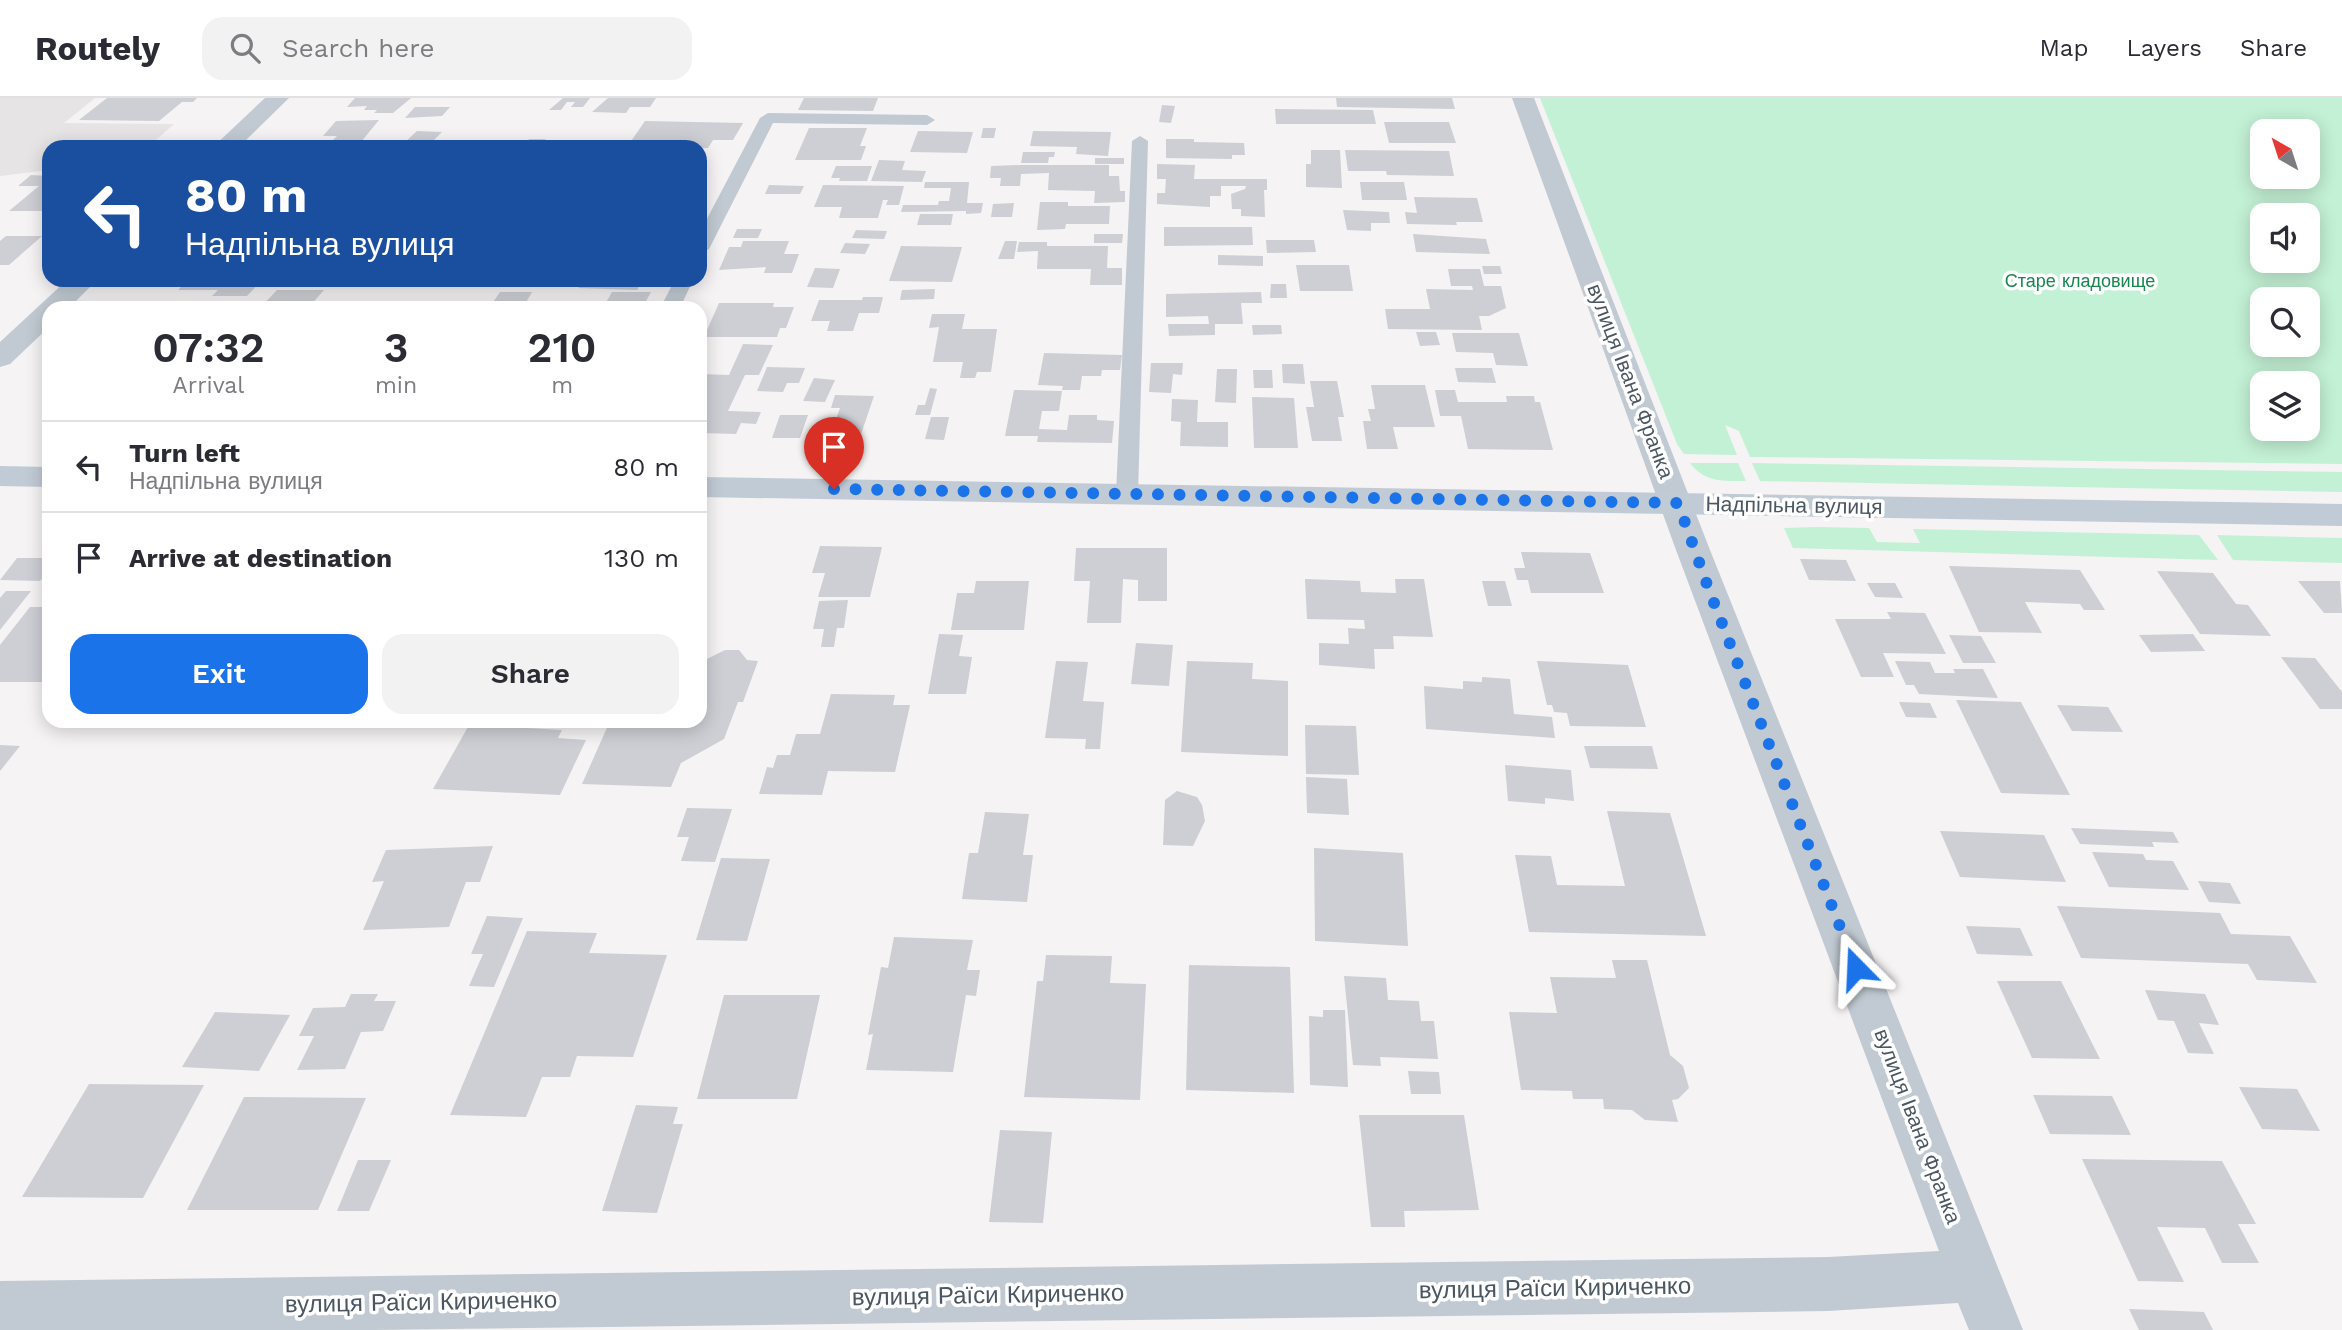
<!DOCTYPE html>
<html lang="en">
<head>
<meta charset="utf-8">
<style>
	body { margin:0; font-family:"Work Sans",sans-serif; background:#f2f2f3; color:#2b2b33; height:100vh; display:flex; flex-direction:column; font-size:26px; white-space:nowrap }
	* { box-sizing:border-box; margin:0 }
	p { font-size:23px; color:#7c7c81 }
	.icon { flex:none; width:38px; height:38px; fill:none; stroke:currentColor; stroke-width:2; stroke-linecap:round; stroke-linejoin:round }
	.map { position:relative; flex:1; overflow:hidden }
	.panel { position:absolute; left:42px; top:203px; width:665px; height:427px; display:flex; flex-direction:column; background:#fff; border-radius:21px; box-shadow:0 4px 18px #0003 }
	.panel>* { flex:none }
	.banner { position:absolute; left:42px; top:42px; width:665px; height:147px; border-radius:21px; box-shadow:0 4px 18px #0003; background:#1a4fa0; color:#fff; overflow:hidden }
	.needle { width:46px; rotate:321deg }
	.tools { position:absolute; left:2250px; top:21px; display:grid; gap:14px }
	.tools a { display:grid; place-items:center; width:70px; height:70px; border-radius:14px; background:#fff; box-shadow:0 4px 18px #0003; font-size:35px }
	.pin { position:absolute; display:grid; place-items:center; width:60px; height:60px; color:#fff; margin:-72px -30px; border-radius:50% 50% 50% 0; rotate:-45deg; box-shadow:0 0 7px #0007 }
	.pin .icon { rotate:45deg }
	.me { position:absolute; width:77px; margin:-38px; rotate:339deg; stroke-linejoin:round; filter:drop-shadow(0 0 5px #0008) }
	.turn { display:flex; align-items:center; gap:24px; height:147px; padding:0 28px; font-size:32px }
	.turn .icon { width:91px; height:91px; stroke-width:2.5 }
	.turn b { display:block; font-size:49px; line-height:60px }
	.eta { display:flex; justify-content:space-evenly; align-items:center; height:119px; text-align:center }
	.eta b { font-size:42px; font-weight:600; line-height:49px }
	.button { display:flex; gap:14px; margin-top:auto; padding:14px 28px }
	.button a { flex:1; height:80px; border-radius:21px; background:#1a73e8; color:#fff; font-size:28px; font-weight:600; line-height:80px; text-align:center }
	.button a+a { background:#f2f2f3; color:#2b2b33 }
	ul { padding:0; list-style:none }
	li { display:flex; align-items:center; gap:21px; height:91px; padding:0 28px; border-top:2px solid #e1e1e2 }
	li div { flex:1 }
	li b { display:block; font-size:26px }
	li em { font-style:normal }
	header { display:flex; align-items:center; gap:42px; box-sizing:border-box; height:98px; padding:0 35px; background:#fff; border-bottom:2px solid #e1e1e2 }
	header strong { font-size:33px }
	nav { display:flex; gap:38px; margin-inline-start:auto; font-size:24px }
	.search { width:490px; height:63px; background:#f2f2f3; display:flex; align-items:center; gap:18px; box-sizing:border-box; padding:0 24px; border-radius:21px; color:#7c7c81; font-size:26px }
	.map>svg:first-child { display:block }
</style>
</head>
<body>
<header>
<strong>Routely</strong>
<div class="search"><svg class="icon" aria-label="search" viewBox="0 0 24 24"><circle cx="10" cy="10" r="6"/><path d="M15 15l6 6"/></svg>Search here</div>
<nav><a>Map</a><a>Layers</a><a>Share</a></nav>
</header>
<div class="map">
<svg width="2342" height="1232" viewBox="0 0 2342 1232">
	<rect width="100%" height="100%" fill="#f5f3f3"/>
	<path fill="#e6e4e5" d="M0,0H95L64,25L174,26L148,49H49V72L0,78Z"/>
	<g fill="#c3f1d5" fill-rule="evenodd">
		<path d="M1540,0H2342V366L1750,359L1739,333L1725,327L1737,357L1684,356L1677,346ZM2263,33H2308V79H2263ZM2263,117H2308V163H2263ZM2263,201H2308V247H2263ZM2263,285H2308V331H2263Z"/>
		<path d="M1690,365H1738L1746,383C1724,383 1705,385 1690,365Z"/>
		<path d="M1752,365L2342,374V394L1760,383Z"/>
		<path d="M1817,429L1869,430L1877,444L1920,445L1913,431L2199,437L2218,462L1793,450L1784,430Z"/>
		<path d="M2217,437L2342,440V465L2233,462Z"/>
	</g>
	<g fill="#cdcfd5">
		<path d="M107,0H197L193,4H182L159,23L79,22Z"/>
		<path d="M355,0H411L393,15H374L377,12H364L367,8L347,9Z"/>
		<path d="M563,0H590L583,9H571L575,4H567L561,12H549Z"/>
		<path d="M608,0H656L650,9H630L626,15L592,14Z"/>
		<path d="M804,0H878L873,13L798,12Z"/>
		<path d="M1336,0H1452L1455,11L1337,9Z"/>
		<path d="M1162,7L1175,8L1171,25L1159,24Z"/>
		<path d="M415,9H450L442,18L405,20Z"/>
		<path d="M1275,11L1373,12L1376,26H1276Z"/>
		<path d="M379,22L361,44H331L337,38H323L336,23Z"/>
		<path d="M645,23L743,25L733,42H713L708,50L627,49Z"/>
		<path d="M1384,24H1449L1456,45H1389Z"/>
		<path d="M809,30H867L860,48H866L861,62H795Z"/>
		<path d="M983,30H996L994,40H981Z"/>
		<path d="M417,33L442,34L428,48L402,47Z"/>
		<path d="M918,33L973,34L967,55L910,54Z"/>
		<path d="M1033,33L1111,34L1108,58L1076,56L1077,49L1030,48Z"/>
		<path d="M529,41H546L540,49H524Z"/>
		<path d="M1166,41H1194V44L1244,45L1245,57H1232V61L1166,60Z"/>
		<path d="M1311,52H1340L1342,90L1306,89V66H1311Z"/>
		<path d="M1345,52L1449,53L1454,78L1387,77L1386,73H1348Z"/>
		<path d="M1023,54H1055L1054,59H1049L1048,65H1021Z"/>
		<rect x="1095" y="60" width="29" height="6"/>
		<path d="M879,62L905,63L902,72L926,73L922,84L871,83Z"/>
		<path d="M1157,66L1195,67L1194,81H1267V92H1264L1265,119L1241,118V111H1232L1231,96L1245,91L1246,88H1221V98H1210V109L1157,106V95H1165L1166,81H1157Z"/>
		<path d="M1021,67H1109V78H1119L1120,93H1125V104L1094,105L1095,93L1048,92L1049,75L1021,76L1020,88H1000L1001,80H990L991,68Z"/>
		<path d="M836,68H872L867,83H839L840,80H831Z"/>
		<path d="M31,77L49,78V113H9L39,88H18Z"/>
		<path d="M925,84H969L967,105H983L981,115L966,116V113L901,114L903,107H938L939,103H949L951,90H924Z"/>
		<path d="M1360,84H1404L1407,102H1362Z"/>
		<path d="M769,87L804,88L800,96H765Z"/>
		<path d="M823,87L904,88L899,107H886L888,102H883L878,120H839L842,109H814Z"/>
		<path d="M1414,99L1477,100L1483,124H1456L1457,127L1407,126L1405,114L1417,115Z"/>
		<path d="M1040,104H1068V108H1110L1109,126H1066L1065,131L1037,132Z"/>
		<path d="M1014,105L1012,119H991L993,106Z"/>
		<path d="M1343,112L1389,114L1390,125H1371V133L1347,132Z"/>
		<path d="M920,116H953L951,127H917Z"/>
		<path d="M1164,129H1252L1253,147L1164,148Z"/>
		<path d="M737,131H762L758,140H733Z"/>
		<path d="M856,132L887,133L884,141L852,140Z"/>
		<path d="M1094,136H1123L1122,145H1094Z"/>
		<path d="M1413,136L1486,141L1490,156L1416,154Z"/>
		<path d="M6,138H42L9,167H0V143Z"/>
		<path d="M1266,142H1314L1316,154L1267,155Z"/>
		<path d="M743,143H789L784,156H799L792,175H764L766,169L719,172L729,149H741Z"/>
		<path d="M1005,143H1017L1014,161H998Z"/>
		<path d="M1019,144H1047V148H1108L1107,170H1122V187H1090L1091,171H1037L1038,153L1017,154Z"/>
		<path d="M845,145L870,146L865,156L840,155Z"/>
		<path d="M901,148L962,149L952,184L889,183Z"/>
		<path d="M1218,157L1263,158V168L1218,167Z"/>
		<path d="M1296,167H1349L1353,193H1300Z"/>
		<path d="M1482,168H1500L1502,176H1484Z"/>
		<path d="M815,170L840,171L833,190L807,189Z"/>
		<path d="M1448,171H1480L1484,188H1501L1506,210L1489,218H1479L1482,232L1388,231L1385,211H1430L1426,191L1473,192L1472,188H1451Z"/>
		<path d="M188,182H262L247,198H212L218,192H178Z"/>
		<path d="M583,182H643L637,192L578,190Z"/>
		<path d="M1271,186H1286L1287,200H1270Z"/>
		<path d="M935,191L934,201L900,202L902,192Z"/>
		<path d="M277,192H324L310,208L275,207L273,210H260Z"/>
		<path d="M500,194H532L524,208L491,207Z"/>
		<path d="M612,194H651L645,205H640L638,209L604,208Z"/>
		<path d="M1261,194L1262,205H1241L1243,226H1215V237L1169,238L1168,226H1209L1208,218L1166,219V196Z"/>
		<path d="M863,199H883L879,215H859L853,233H827L830,223H811L819,202H862Z"/>
		<path d="M719,205H774L773,209H794L786,230H780L777,239H704Z"/>
		<path d="M932,216H965L962,231H997L991,274H977L975,280H960L963,264H933L939,229L929,230Z"/>
		<path d="M1252,227H1281L1282,236L1253,237Z"/>
		<path d="M1416,234H1436L1440,247L1420,248Z"/>
		<path d="M1452,235H1519L1528,268L1496,267L1493,255L1456,254Z"/>
		<path d="M743,246L773,247L759,277H745L728,313L761,314L756,326L741,325L736,336L700,335V276L729,277Z"/>
		<path d="M1044,255L1122,257L1120,272H1102L1101,278H1082L1080,292H1062L1063,288L1038,287Z"/>
		<path d="M1151,265H1183L1182,277L1173,276L1171,295L1149,294Z"/>
		<path d="M1282,266H1303L1305,286L1283,285Z"/>
		<path d="M767,269L805,270L799,285H787L783,294L757,293Z"/>
		<path d="M1455,270H1492L1496,285L1458,284Z"/>
		<path d="M1217,271H1237L1236,305L1215,304Z"/>
		<path d="M1253,272H1272L1273,290H1254Z"/>
		<path d="M814,280L835,282L825,304L803,303Z"/>
		<path d="M1310,283H1337L1344,319H1338L1342,343H1312L1306,309H1314Z"/>
		<path d="M1371,287H1425L1435,329H1393L1398,351H1367L1363,323H1371L1368,311H1375Z"/>
		<path d="M930,290L937,291L930,317H915L918,307H925Z"/>
		<path d="M1014,292L1062,293L1059,313H1042L1039,331L1067,332L1069,317H1097V322L1114,323L1112,345L1037,344L1038,338H1005Z"/>
		<path d="M1435,292H1455L1458,304H1507L1506,298H1534L1535,304H1540L1553,352L1468,351L1461,318H1440Z"/>
		<path d="M835,297L874,298L861,336L831,335L840,310H831Z"/>
		<path d="M1252,299L1294,300L1298,350H1254Z"/>
		<path d="M1172,301L1198,302L1197,324H1228V349L1180,348L1181,324L1171,323Z"/>
		<path d="M780,317H808L800,340H772Z"/>
		<path d="M931,319H949L944,342L925,341Z"/>
		<path d="M820,448L882,449L870,499H818L825,475H812Z"/>
		<path d="M1076,450H1167V503H1138V482L1123,481L1121,525H1087L1090,483H1074Z"/>
		<path d="M1521,454L1590,455L1604,495H1531L1528,482H1517L1514,470H1525Z"/>
		<path d="M17,460H49V473L40,483L0,482Z"/>
		<path d="M1800,461L1846,462L1856,483L1809,482Z"/>
		<path d="M1949,468L2080,472L2105,512H2084L2080,506L2025,504L2042,535L1979,534Z"/>
		<path d="M2157,473L2213,475L2236,506L2248,507L2271,538L2200,536Z"/>
		<path d="M1305,481L1360,483L1361,494L1396,495L1395,481H1424L1433,539L1393,538L1394,551H1374L1375,571L1319,567V545L1349,546L1348,530L1365,531L1364,522L1307,521Z"/>
		<path d="M976,483H1029L1024,532H951L957,495H974Z"/>
		<path d="M1482,483H1505L1512,508H1488Z"/>
		<path d="M2298,483H2340L2342,515H2324Z"/>
		<path d="M1867,485H1895L1903,500L1875,499Z"/>
		<path d="M6,493H31L0,532V500Z"/>
		<path d="M848,502L844,530H837L834,549H821L824,531H813L819,503Z"/>
		<path d="M30,509H49V580L46,584H0V547Z"/>
		<path d="M1887,514L1925,515L1946,556L1883,555L1894,579H1861L1835,521H1891Z"/>
		<path d="M939,536L963,537L959,558L972,559L966,596H928Z"/>
		<path d="M2193,536L2205,553L2151,554L2139,537Z"/>
		<path d="M1949,537L1981,538L1996,565H1963Z"/>
		<path d="M1136,545L1173,547L1169,588L1131,586Z"/>
		<path d="M725,552H739L747,562L758,563L743,604H738L724,641L681,665L671,689L582,686L610,623H700V561H707Z"/>
		<path d="M2281,559L2315,560L2342,594V611H2320Z"/>
		<path d="M1056,563L1088,564L1083,603L1104,604L1100,651H1085L1086,641L1045,640Z"/>
		<path d="M1187,563L1253,565L1252,581L1288,583V658L1181,654Z"/>
		<path d="M1537,563L1628,567L1646,629L1570,628L1567,615L1554,614L1552,607H1547Z"/>
		<path d="M1895,563L1930,564L1935,575H1955L1953,571H1983L1998,600L1919,596L1914,587H1906Z"/>
		<path d="M1482,579L1510,581L1514,616L1552,619L1555,640L1426,631L1424,588L1463,591V583L1482,584Z"/>
		<path d="M831,596L895,597L893,607H910L895,674L828,673L822,697L759,696L767,669L773,670L777,657H790L796,636H820Z"/>
		<path d="M1956,602L2021,604L2070,697L2001,695Z"/>
		<path d="M1899,604L1930,605L1937,620L1906,619Z"/>
		<path d="M2057,607L2108,609L2123,634L2072,633Z"/>
		<path d="M469,627L562,632L558,640L586,642L560,697L433,691Z"/>
		<path d="M1305,627L1356,628L1359,677L1306,676Z"/>
		<path d="M0,647L20,648L0,673Z"/>
		<path d="M1584,648H1652L1658,671L1590,670Z"/>
		<path d="M1505,667L1571,672L1574,703L1545,700V706L1508,703Z"/>
		<path d="M1306,679L1347,681L1349,717L1307,715Z"/>
		<path d="M1177,693L1197,699L1202,707L1205,723L1193,748L1163,747L1165,702Z"/>
		<path d="M687,710L732,711L715,764L681,763L689,739H677Z"/>
		<path d="M1607,713L1670,715L1706,838L1529,834L1515,757L1551,758L1557,787L1625,788Z"/>
		<path d="M985,714L1029,716L1023,757H1033L1027,804L962,801L969,755H978Z"/>
		<path d="M2071,730L2173,734L2179,745L2152,744L2154,749L2080,746Z"/>
		<path d="M1940,733L2044,737L2066,784L1960,779Z"/>
		<path d="M493,748L480,784H466L449,829L363,832L384,783L372,784L386,752Z"/>
		<path d="M1314,750L1403,755L1408,848L1315,843Z"/>
		<path d="M2092,754L2143,756L2146,762L2173,763L2189,792L2109,789Z"/>
		<path d="M721,760L770,761L747,843L696,842Z"/>
		<path d="M2198,783L2230,785L2241,806L2209,804Z"/>
		<path d="M2057,808L2220,815L2231,836L2290,838L2317,885L2257,882L2248,866L2081,860Z"/>
		<path d="M487,818L523,820L494,889L469,888L483,856H471Z"/>
		<path d="M1966,828L2020,830L2033,858L1977,856Z"/>
		<path d="M527,833L597,835L589,855L667,857L633,959L577,958L570,979H542L526,1019L450,1017Z"/>
		<path d="M894,839L973,842L967,872H980L976,898L966,897L953,974L866,972L873,936L868,937L881,869L888,870Z"/>
		<path d="M1046,857L1112,858L1110,885L1146,886L1140,1002L1024,999L1037,883H1043Z"/>
		<path d="M1612,862H1647L1670,957L1683,968L1689,990L1678,1001L1672,1002L1678,1024L1645,1022L1632,1012L1604,1011L1603,1001H1573L1572,993L1521,992L1509,914L1557,915L1550,879L1616,880Z"/>
		<path d="M1189,867L1290,869L1294,995L1186,992Z"/>
		<path d="M1344,878L1386,880L1388,902L1419,903L1421,923H1434L1438,961L1380,959L1381,968L1353,967Z"/>
		<path d="M1997,883H2061L2100,961L2032,960Z"/>
		<path d="M2145,892L2205,896L2219,927L2199,925L2214,956L2188,955L2174,923L2158,922Z"/>
		<path d="M351,896H378L374,903H396L383,933L361,934L345,971L297,972L314,938H299L313,910L345,909Z"/>
		<path d="M724,897H820L797,1001H697Z"/>
		<path d="M1323,912H1345L1348,989L1310,987L1309,918L1323,919Z"/>
		<path d="M215,914L290,917L259,973L182,969Z"/>
		<path d="M1408,973L1439,974L1441,996H1411Z"/>
		<path d="M89,986L204,987L143,1100L22,1099Z"/>
		<path d="M2239,989L2297,991L2320,1033L2262,1031Z"/>
		<path d="M2033,997L2112,998L2131,1037L2050,1036Z"/>
		<path d="M244,999L366,1000L318,1112H187Z"/>
		<path d="M636,1007L678,1009L673,1026H683L657,1115L602,1113Z"/>
		<path d="M1359,1017H1464L1479,1112L1404,1113L1405,1129H1371Z"/>
		<path d="M1000,1032L1052,1034L1043,1125L989,1124Z"/>
		<path d="M2082,1061L2222,1063L2256,1126H2238L2259,1165H2222L2205,1130L2157,1129L2184,1184L2138,1183Z"/>
		<path d="M358,1062H391L369,1113H337Z"/>
		<path d="M2129,1211L2204,1214L2213,1232H2139Z"/>
	</g>
	<g fill="none" stroke-linecap="round" stroke-linejoin="round">
		<g fill="#c1cad2" fill-rule="evenodd">
			<path d="M768,15L927,17L935,22L927,27L773,25L709,151L700,156V134L760,20Z"/>
			<path d="M1140,38L1148,43L1138,396L1135,401L1127,403L1119,401L1116,396L1132,43Z"/>
			<path d="M675,182H693L680,210H660Z"/>
		</g>
		<g fill="#c1cad2" fill-rule="evenodd">
			<path d="M265,0H289L239,49H213Z"/>
			<path d="M1512,0H1534L1710,452L2023,1232H1969L1958,1205L1828,1213L373,1232H0V1183L1828,1159L1939,1153L1676,452Z"/>
			<path d="M67,182H97L69,210H49V229L10,266L0,269V244Z"/>
		</g>
		<g fill="#c1cbd6" fill-rule="evenodd">
			<path d="M0,368L49,369V389L0,388Z"/>
			<path d="M700,379L2342,406V428L700,399Z"/>
		</g>
	</g>
	<g fill="none" stroke-linecap="round" stroke-linejoin="round">
		<path stroke="#1a73e8" stroke-width="12" stroke-dasharray="0 21.6" d="M834,391L1678,405L1709,492L1856,870"/>
	</g>
	<g text-anchor="middle" dominant-baseline="central" stroke-width="7" stroke-linejoin="round" paint-order="stroke">
		<g font-size="18" fill="#17864f" stroke="#fff">
			<text x="2080" y="182">Старе кладовище</text>
		</g>
		<g font-size="21" fill="#4a5661" stroke="#fff">
			<text transform="translate(1631 283) rotate(69)">вулиця Івана Франка</text>
			<text transform="translate(1794 407) rotate(1)">Надпільна вулиця</text>
			<text transform="translate(1918 1028) rotate(69)">вулиця Івана Франка</text>
		</g>
		<g font-size="24" fill="#4a5661" stroke="#fff">
			<text transform="translate(1555 1190) rotate(-1)">вулиця Раїси Кириченко</text>
			<text transform="translate(988 1197) rotate(-1)">вулиця Раїси Кириченко</text>
			<text transform="translate(421 1204) rotate(-1)">вулиця Раїси Кириченко</text>
		</g>
	</g>
</svg>
<div class="tools">
<a><svg class="needle" viewBox="-14 -14 28 28"><path d="M0-13l5 13h-10z" fill="#e53935"/><path d="M0 13l5-13h-10z" fill="#7c7c81"/></svg></a>
<a><svg class="icon" aria-label="sound" viewBox="0 0 24 24"><path d="M4 9h4l5-4v14l-5-4H4zM17 9q2 3 0 6"/></svg></a>
<a><svg class="icon" aria-label="search" viewBox="0 0 24 24"><circle cx="10" cy="10" r="6"/><path d="M15 15l6 6"/></svg></a>
<a><svg class="icon" aria-label="layers" viewBox="0 0 24 24"><path d="M12 4l9 5-9 5-9-5zM3 14l9 5 9-5"/></svg></a>
</div>
<div class="pin" style="left:834px;top:391px;background:#d93025"><svg class="icon" aria-label="arrive" viewBox="0 0 24 24"><path d="M6 21V4h12l-3 4 3 4H6"/></svg></div>
<svg class="me" style="left:1856px;top:870px" viewBox="-20 -20 40 40"><path d="M0-17L14 15 0 8-14 15z" fill="#1a73e8" stroke="#fff" stroke-width="4"/></svg>
<div class="banner">
<div class="turn"><svg class="icon" aria-label="left" viewBox="0 0 24 24"><path d="M17 20v-9H6M10 6l-5 5 5 5"/></svg><div><b>80 m</b>Надпільна вулиця</div></div>
</div>
<section class="panel">
<div class="eta">
<div><b>07:32</b><p>Arrival</p></div>
<div><b>3</b><p>min</p></div>
<div><b>210</b><p>m</p></div>
</div>
<ul>
<li><svg class="icon" aria-label="left" viewBox="0 0 24 24"><path d="M17 20v-9H6M10 6l-5 5 5 5"/></svg><div><b>Turn left</b><p>Надпільна вулиця</p></div><em>80 m</em></li>
<li><svg class="icon" aria-label="arrive" viewBox="0 0 24 24"><path d="M6 21V4h12l-3 4 3 4H6"/></svg><div><b>Arrive at destination</b></div><em>130 m</em></li>
</ul>
<div class="button"><a>Exit</a><a>Share</a></div>
</section>
</div>
</body>
</html>
